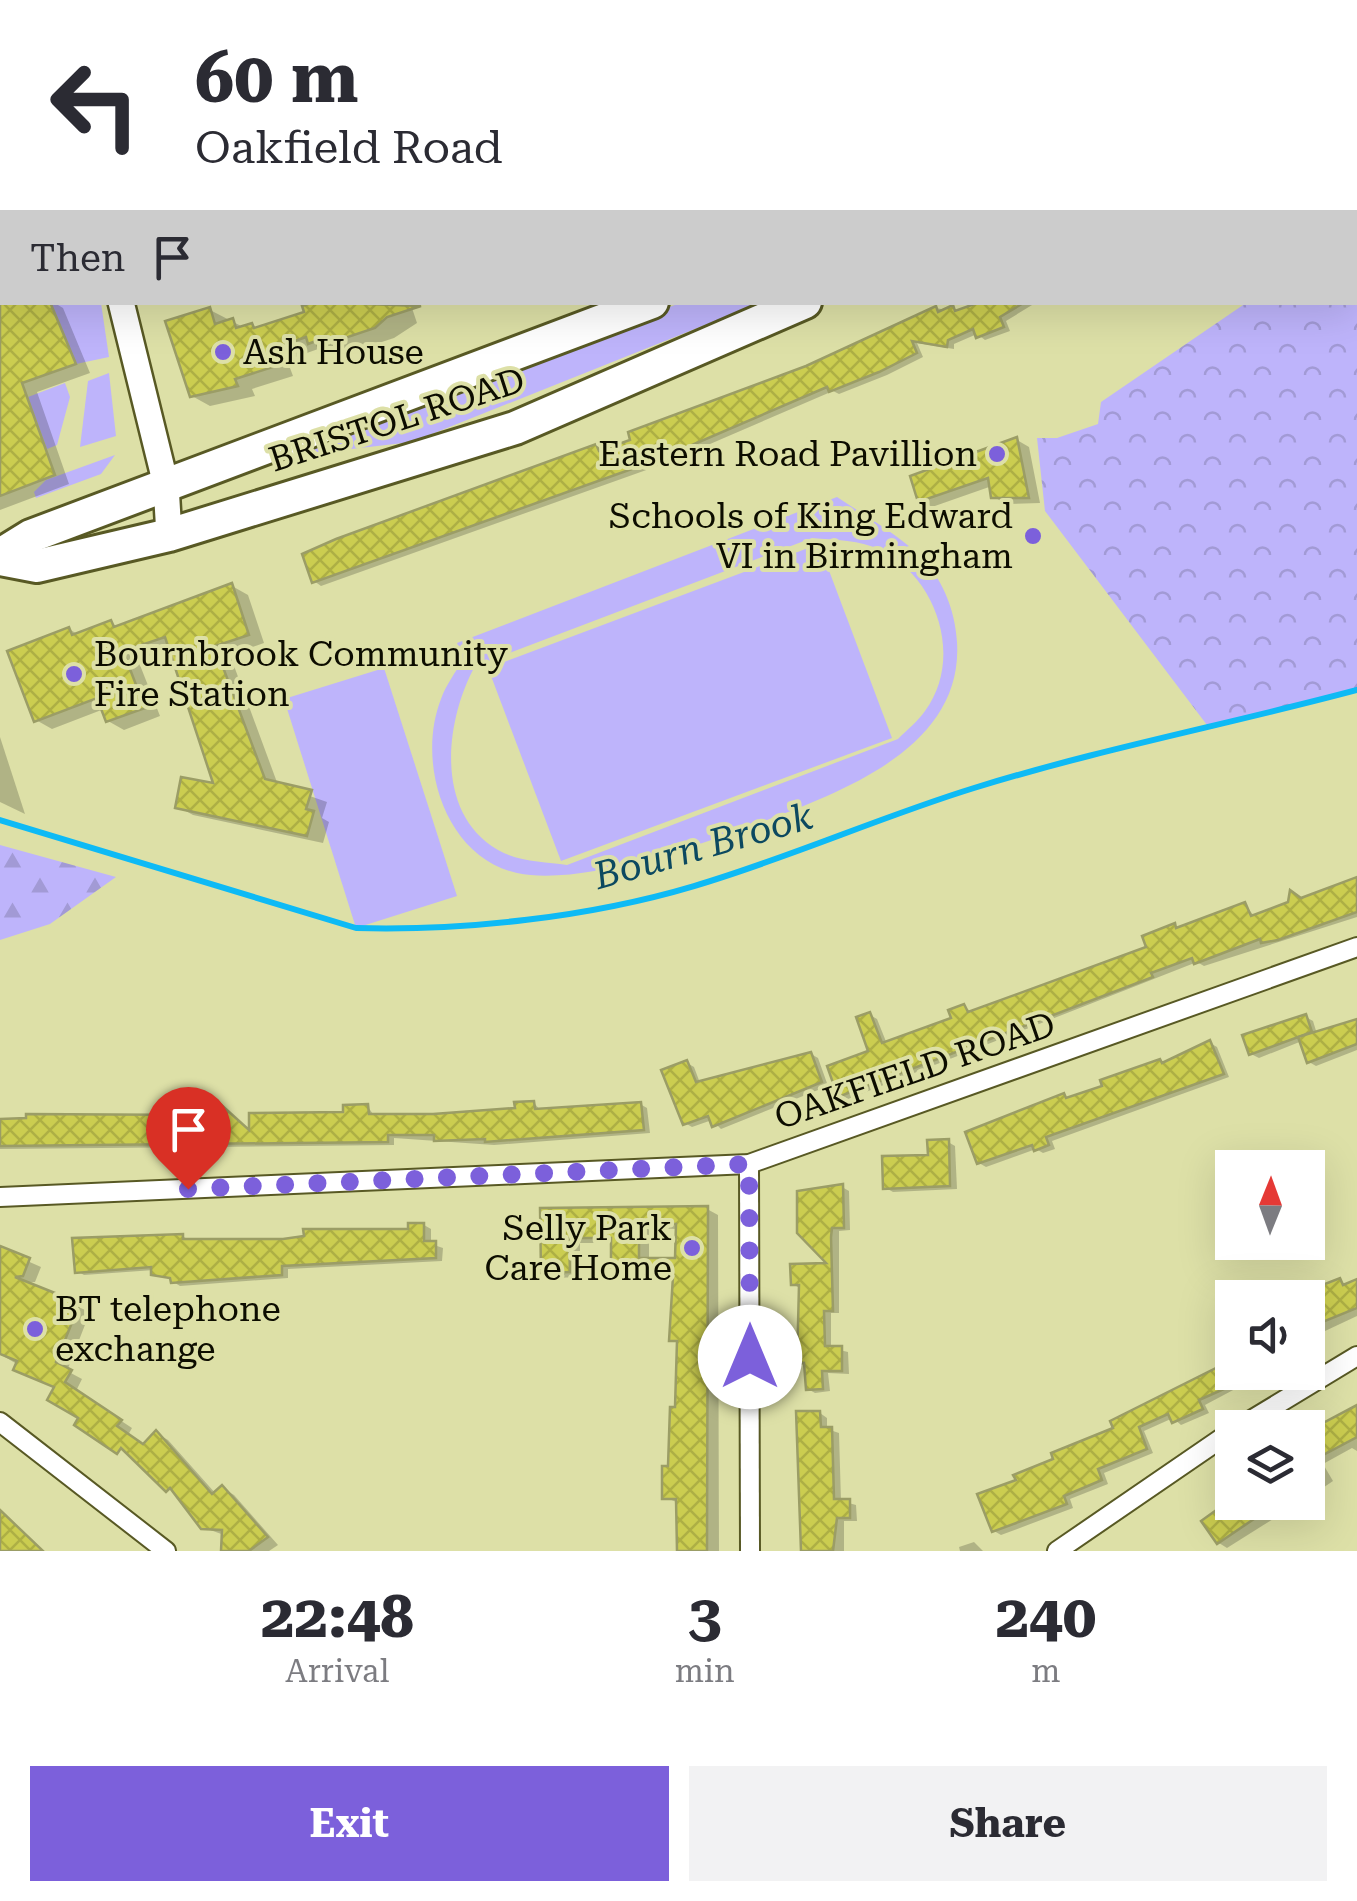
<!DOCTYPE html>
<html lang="en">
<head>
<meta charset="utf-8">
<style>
	body { margin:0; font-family:"Roboto Serif",serif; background:#f2f2f3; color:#2b2b33; height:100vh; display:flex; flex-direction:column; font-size:38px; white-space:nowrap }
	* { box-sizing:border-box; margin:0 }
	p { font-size:32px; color:#7c7c81 }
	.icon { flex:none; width:55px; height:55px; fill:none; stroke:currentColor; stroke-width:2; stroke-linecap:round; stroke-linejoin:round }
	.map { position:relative; height:1551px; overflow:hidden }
	.sheet { display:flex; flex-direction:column; background:#fff; flex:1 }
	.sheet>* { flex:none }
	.top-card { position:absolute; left:0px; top:0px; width:1358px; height:305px; box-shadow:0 10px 40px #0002; background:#fff; color:#2b2b33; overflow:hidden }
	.needle { width:65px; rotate:1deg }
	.fabs { position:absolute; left:1215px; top:1150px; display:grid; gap:20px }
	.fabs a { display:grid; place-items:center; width:110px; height:110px; border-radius:0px; background:#fff; box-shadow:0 10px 40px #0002; font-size:50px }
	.pin { position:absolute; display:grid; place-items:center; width:85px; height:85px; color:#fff; margin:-102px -42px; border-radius:50% 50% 50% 0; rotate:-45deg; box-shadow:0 0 10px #0007 }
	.pin .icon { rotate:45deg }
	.me { position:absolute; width:110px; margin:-55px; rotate:0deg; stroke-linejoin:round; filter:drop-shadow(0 0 8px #0008) }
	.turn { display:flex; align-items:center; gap:35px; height:210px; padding:0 30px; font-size:45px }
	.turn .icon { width:130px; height:130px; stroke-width:2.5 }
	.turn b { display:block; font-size:70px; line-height:85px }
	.then { display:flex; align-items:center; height:95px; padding:0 30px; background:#0003; gap:20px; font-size:38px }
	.eta { display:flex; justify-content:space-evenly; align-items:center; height:170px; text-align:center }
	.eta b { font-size:60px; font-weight:700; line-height:70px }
	.cta { display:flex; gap:20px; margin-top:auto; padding:20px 30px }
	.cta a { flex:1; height:115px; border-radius:0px; background:#7c60db; color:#fff; font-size:40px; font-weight:700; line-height:115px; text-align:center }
	.cta a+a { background:#f2f2f3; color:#2b2b33 }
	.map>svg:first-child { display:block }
</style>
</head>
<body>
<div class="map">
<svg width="1357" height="1551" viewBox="0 0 1357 1551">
	<defs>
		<pattern id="forest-firs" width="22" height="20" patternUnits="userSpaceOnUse" patternTransform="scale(2.5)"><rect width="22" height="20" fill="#beb4fb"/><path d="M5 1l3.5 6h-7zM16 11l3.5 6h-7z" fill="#a29ad5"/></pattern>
		<pattern id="park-crowns" width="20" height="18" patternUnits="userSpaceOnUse" patternTransform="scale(2.5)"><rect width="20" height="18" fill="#beb4fb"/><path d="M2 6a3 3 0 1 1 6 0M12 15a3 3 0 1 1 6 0" fill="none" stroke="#a29ad5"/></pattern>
		<pattern id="building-cross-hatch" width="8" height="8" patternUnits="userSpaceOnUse" patternTransform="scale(2.5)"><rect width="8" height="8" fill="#cbcd50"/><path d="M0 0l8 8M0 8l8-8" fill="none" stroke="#adaf44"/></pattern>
	</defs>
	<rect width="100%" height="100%" fill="#dde0a7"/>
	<g fill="#beb4fb" fill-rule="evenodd">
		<path d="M72,0H390L388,2Z"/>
		<path d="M50,303H101L109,357L76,364Z"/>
		<path d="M680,303H760L412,442L308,454L297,451Z"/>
		<path d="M109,373L116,436L80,447L88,381Z"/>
		<path d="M65,383L70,397L57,445L47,449L28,397Z"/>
		<path d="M115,455L101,474L36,498L34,492L46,480Z"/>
		<path d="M837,497C864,515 894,532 918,554C942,577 955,609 957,642C964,753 830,796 746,828C688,849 577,886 517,873C445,857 416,763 441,699C446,685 455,673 463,660L457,643ZM812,538C835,540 860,540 881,550C937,578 964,658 925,711C918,721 907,730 898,739L567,865C545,862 518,862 498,850C434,813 445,721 475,666Z"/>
		<path d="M819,544L892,738L561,861L488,668Z"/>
		<path d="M384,668L457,896L356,928L284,699Z"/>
	</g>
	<path fill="url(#forest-firs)" d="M0,845L116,877L50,924L0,940Z"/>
	<g fill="url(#park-crowns)">
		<path d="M611,0H1128L1125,2Z"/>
		<path d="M1357,226V690L1210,729L1045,511L1037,438H1057L1098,424L1101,402L1246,303L1355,302Z"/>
	</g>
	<g fill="#0003" fill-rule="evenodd">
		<path d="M540,0H576L577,2H541Z"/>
		<path d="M1357,36V87L1355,89V37Z"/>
		<path d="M0,122L2,302H53L63,308L90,373L37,392L69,484L0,510Z"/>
		<path d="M321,302H410L417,323L394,338L339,356L321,348L287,360L293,376L252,389L255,396L210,406L192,396L210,310L245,328L259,329L308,314Z"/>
		<path d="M987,302H1037L1006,321L1010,331L985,340L977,334L954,344V349L917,343L923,357L887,375L839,394L833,391L666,463L321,586L314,581L596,446L605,452L807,368L935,308L960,312Z"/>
		<path d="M1017,440L1029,447L1040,503L1006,504L994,497L992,486L932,507L920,500Z"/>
		<path d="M232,586L248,595L264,643L230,655L278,785L327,802L322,818L329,822L323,843L193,815L177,806L217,786L171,648L138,660L160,716L124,730L108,721L104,709L52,729L36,720L69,629L79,635L111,623L120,628Z"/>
		<path d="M0,737L25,814L0,802Z"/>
		<path d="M1357,880V917L1204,966L1197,962L848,1099L841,1095L871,1052L870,1015L877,1019L887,1044L955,1019L964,1006L972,1013L1150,948L1174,926L1180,929L1245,905L1255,917Z"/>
		<path d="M1306,1017L1313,1021L1317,1034L1357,1021V1050L1316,1066L1309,1062L1302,1041L1259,1058L1251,1054Z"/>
		<path d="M1210,1043L1217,1047L1229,1077L1052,1141L1055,1149L1043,1153L1036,1149L986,1167L979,1163L1064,1096L1070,1100Z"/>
		<path d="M811,1054L818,1058L828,1086L721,1129L712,1120L692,1127L685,1123L687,1063L694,1067L700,1083Z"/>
		<path d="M534,1103L541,1111L640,1104L647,1108L650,1133L494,1145L394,1138V1145L0,1149V1121L252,1133L368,1107L375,1117L518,1111Z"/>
		<path d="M948,1142L955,1146L957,1189L893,1192L886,1188Z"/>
		<path d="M842,1187L849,1191L850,1230L839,1231V1313H831V1348L848,1352L849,1374L828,1373L830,1391L815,1393L808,1389L806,1366L800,1362L801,1289L793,1284V1267L832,1265L800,1232Z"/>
		<path d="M707,1209L718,1215L719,1551H679V1503L664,1497L671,1468L679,1344L671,1339L675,1281H644L614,1266L613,1243H580V1277L554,1278L543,1271V1211ZM649,1228L678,1229V1261H649Z"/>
		<path d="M424,1225L431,1229V1244L443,1248L442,1261L288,1269V1278L180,1286L154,1270L84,1275L77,1271L182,1236L189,1240L283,1242L306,1238V1231L362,1228L387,1232Z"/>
		<path d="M0,1249L41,1267L35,1282L22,1283L90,1312L67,1371L82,1379L76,1391L132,1428L128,1435L144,1446L156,1433L168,1440L216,1494L222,1488L234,1495L278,1545L269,1551H226L224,1535L202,1527L180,1497L132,1456L78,1424L82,1418L57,1388L0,1354Z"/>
		<path d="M1339,1280L1348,1286L1357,1282V1316L1308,1339L1309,1305L1305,1294Z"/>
		<path d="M1232,1351V1372H1267L1205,1405L1209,1413L1181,1425L1173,1418L1144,1431L1153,1453L1104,1473L1108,1484L1070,1499L1073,1508L1001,1535L994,1531L1019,1481L1220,1368L1218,1364L1232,1358Z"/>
		<path d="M1357,1408V1451L1352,1448L1323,1464L1333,1481L1308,1498V1435Z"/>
		<path d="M820,1413L827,1418V1429L839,1433L841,1501L856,1505L857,1521H844V1551H802Z"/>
		<path d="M1245,1502H1300L1227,1548L1219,1543L1216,1514L1223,1518Z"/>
		<path d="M974,1542L983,1551H960L959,1547Z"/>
	</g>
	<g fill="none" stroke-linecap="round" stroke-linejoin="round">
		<path stroke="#0ebaf5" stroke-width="6" d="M0,820L356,928C465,931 590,917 694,886C789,858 880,817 974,788C1100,749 1230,724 1357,690"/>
	</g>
	<g fill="url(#building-cross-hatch)" stroke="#9b9d66" stroke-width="2.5" fill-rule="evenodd">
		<path d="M0,302H50L76,364L22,383L55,475L0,496Z"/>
		<path d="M314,302L421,306L387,317L375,328L318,347L316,341L308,344L306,337L270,350L276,366L235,379L238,386L190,397L165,321L210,307L215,324L233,318L236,328L252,323L254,328L304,312L302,306Z"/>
		<path d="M980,302H1025L1000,317L1004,327L976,338L973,329L948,340L947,347L912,341L917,353L879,372L829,392L827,387L657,460L312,583L302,554L336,539L596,444L599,451L630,440L628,432L806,366L936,306L938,312L953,305L955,311Z"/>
		<path d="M1017,437L1029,498H991L988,478L918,502L910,476Z"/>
		<path d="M232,583L249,635L215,646L265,779L312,790L306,809L314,811L307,836L175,808L181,777L213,783L165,637L123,651L145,708L106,722L97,698L34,722L7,651L69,627L72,635L111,620L114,627Z"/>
		<path d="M1357,877V912L1278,940L1261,943L1260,939L1194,964L1192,958L1151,973L1153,977L838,1097L827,1066L868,1051L856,1017L870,1012L882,1043L951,1018L948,1010L964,1004L968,1012L1146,947L1142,936L1175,923L1176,928L1245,902L1251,916L1288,902L1290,890L1301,898Z"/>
		<path d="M1306,1014L1312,1032L1249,1055L1242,1035Z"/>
		<path d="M1357,1019V1044L1307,1063L1298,1037Z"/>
		<path d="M1210,1040L1224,1074L1046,1137L1049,1145L1034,1151L1032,1145L977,1164L965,1132L1064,1093L1066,1098L1102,1086L1100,1080L1160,1059L1162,1063Z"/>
		<path d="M811,1052L822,1082L712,1127L708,1116L683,1125L661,1070L687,1060L696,1082Z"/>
		<path d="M217,1101L249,1130V1113L343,1112V1105L368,1104L369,1114H433L515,1108L514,1102L534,1101L535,1109L641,1102L644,1130L485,1142V1139L434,1141V1135H388V1142L0,1146V1119L26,1118V1114L202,1115Z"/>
		<path d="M949,1139L950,1186L883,1189L882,1156L928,1155L927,1140Z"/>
		<path d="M843,1184L844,1228H832L831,1237L833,1311H824L825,1346H842V1371H822L823,1389L806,1390L804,1363L797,1364L799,1285H791L790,1264L826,1263L797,1233V1191Z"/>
		<path d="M708,1206L707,1551H677L676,1499H662V1466H668L670,1407H675L677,1341H669L673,1276H631V1267H611V1238H569L570,1272L541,1273L540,1208ZM639,1223L676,1224L675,1258H639Z"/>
		<path d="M408,1223H424V1241H436V1258L282,1266V1275L171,1283L170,1278L151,1275V1267L75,1273L72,1238L183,1234V1239H283L304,1236L303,1229H408Z"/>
		<path d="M0,1246L30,1258L23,1276L15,1277L80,1303L56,1362L72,1370L65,1382L122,1420L117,1426L143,1444L156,1430L212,1494L222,1485L268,1537L249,1551H221L222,1530L201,1529L170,1488L166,1492L121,1448L117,1454L74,1425L78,1418L47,1400L54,1387L13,1370L17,1361L0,1354Z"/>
		<path d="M1340,1278L1343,1285L1357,1279V1308L1308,1328V1298L1302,1293Z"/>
		<path d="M1232,1360V1372H1262L1199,1400L1203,1409L1172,1423L1168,1414L1139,1427L1147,1449L1098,1469L1102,1480L1064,1496L1067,1504L992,1532L977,1494L1016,1480L1013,1475L1053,1459L1051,1453L1113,1428L1110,1421Z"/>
		<path d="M1357,1405V1437L1308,1463V1431Z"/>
		<path d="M796,1411H820L821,1427H832L834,1499H850V1518H837L833,1551H801Z"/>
		<path d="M1241,1502H1279L1217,1544L1201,1521L1215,1511L1219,1517Z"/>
		<path d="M0,1510L43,1551H0Z"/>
	</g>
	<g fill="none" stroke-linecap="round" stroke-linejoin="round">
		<defs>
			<g id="street">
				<path d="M749,1164L750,1551"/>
				<path d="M0,1197L749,1164L1357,947"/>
				<path d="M0,1422L166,1551"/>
				<path d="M1238,1428L1357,1356"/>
				<path d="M1057,1551L1232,1431"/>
			</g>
			<g id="secondary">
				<path d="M53,0L54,2"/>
				<path d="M121,302L166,485L169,535"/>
			</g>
			<g id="highway">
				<path d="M1183,2L1187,0"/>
				<path d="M1284,2L1287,0"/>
				<path d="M0,555L31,536L652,302"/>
				<path d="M0,559L37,566L169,535L515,428L805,302"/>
			</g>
		</defs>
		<use href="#street" stroke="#585924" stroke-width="22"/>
		<use href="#secondary" stroke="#585924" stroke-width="30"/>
		<use href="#highway" stroke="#585924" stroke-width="38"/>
		<use href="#street" stroke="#fff" stroke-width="18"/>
		<use href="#secondary" stroke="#fff" stroke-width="25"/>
		<use href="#highway" stroke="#fff" stroke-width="32"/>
	</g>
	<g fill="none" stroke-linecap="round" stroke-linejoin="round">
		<path stroke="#7c60db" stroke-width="18" stroke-dasharray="0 32.4" d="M188,1189L749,1164L750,1357"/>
	</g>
	<g fill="#7c60db" stroke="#dde0a7" stroke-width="4">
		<circle cx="223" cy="352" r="10"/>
		<circle cx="997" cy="454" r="10"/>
		<circle cx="1033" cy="536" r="10"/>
		<circle cx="74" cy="674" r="10"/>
		<circle cx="692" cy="1248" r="10"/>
		<circle cx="35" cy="1329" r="10"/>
	</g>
	<g text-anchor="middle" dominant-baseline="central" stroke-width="8" stroke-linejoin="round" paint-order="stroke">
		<g font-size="35" fill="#0d0d00" stroke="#dde0a7" text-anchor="start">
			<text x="243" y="352">Ash House</text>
			<text x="977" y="454" text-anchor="end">Eastern Road Pavillion</text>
			<text x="1013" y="516" text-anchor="end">Schools of King Edward<tspan x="1013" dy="40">VI in Birmingham</tspan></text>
			<text x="94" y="654">Bournbrook Community<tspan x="94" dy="40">Fire Station</tspan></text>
			<text x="672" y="1228" text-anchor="end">Selly Park<tspan x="672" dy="40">Care Home</tspan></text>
			<text x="55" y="1309">BT telephone<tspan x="55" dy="40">exchange</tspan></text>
		</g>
		<g font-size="35" fill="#0d0d00" stroke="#dde0a7">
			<text transform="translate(397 420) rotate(-18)">BRISTOL ROAD</text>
			<text transform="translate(915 1071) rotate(-19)">OAKFIELD ROAD</text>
		</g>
		<g font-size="38" font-style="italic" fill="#0c4960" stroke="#dde0a7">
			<text transform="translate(703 846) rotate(-16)">Bourn Brook</text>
		</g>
	</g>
</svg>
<div class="fabs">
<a><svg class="needle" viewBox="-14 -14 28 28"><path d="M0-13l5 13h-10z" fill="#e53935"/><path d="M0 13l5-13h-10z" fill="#7c7c81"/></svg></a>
<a><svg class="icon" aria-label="sound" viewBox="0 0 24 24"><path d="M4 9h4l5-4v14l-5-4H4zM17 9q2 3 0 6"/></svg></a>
<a><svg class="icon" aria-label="layers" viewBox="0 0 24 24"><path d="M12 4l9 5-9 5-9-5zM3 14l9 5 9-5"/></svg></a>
</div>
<div class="pin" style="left:188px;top:1189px;background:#d93025"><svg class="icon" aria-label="arrive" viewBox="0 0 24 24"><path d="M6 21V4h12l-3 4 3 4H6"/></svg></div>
<svg class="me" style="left:750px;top:1357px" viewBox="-20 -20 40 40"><circle r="19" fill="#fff"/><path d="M0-13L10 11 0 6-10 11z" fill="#7c60db"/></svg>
<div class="top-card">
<div class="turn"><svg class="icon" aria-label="left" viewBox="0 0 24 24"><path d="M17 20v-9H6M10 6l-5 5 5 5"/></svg><div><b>60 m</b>Oakfield Road</div></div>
<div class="then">Then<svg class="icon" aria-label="arrive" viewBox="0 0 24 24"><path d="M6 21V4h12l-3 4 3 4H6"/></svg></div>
</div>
</div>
<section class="sheet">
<div class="eta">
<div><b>22:48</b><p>Arrival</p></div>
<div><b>3</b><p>min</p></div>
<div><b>240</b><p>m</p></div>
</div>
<div class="cta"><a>Exit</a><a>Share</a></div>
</section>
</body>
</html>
